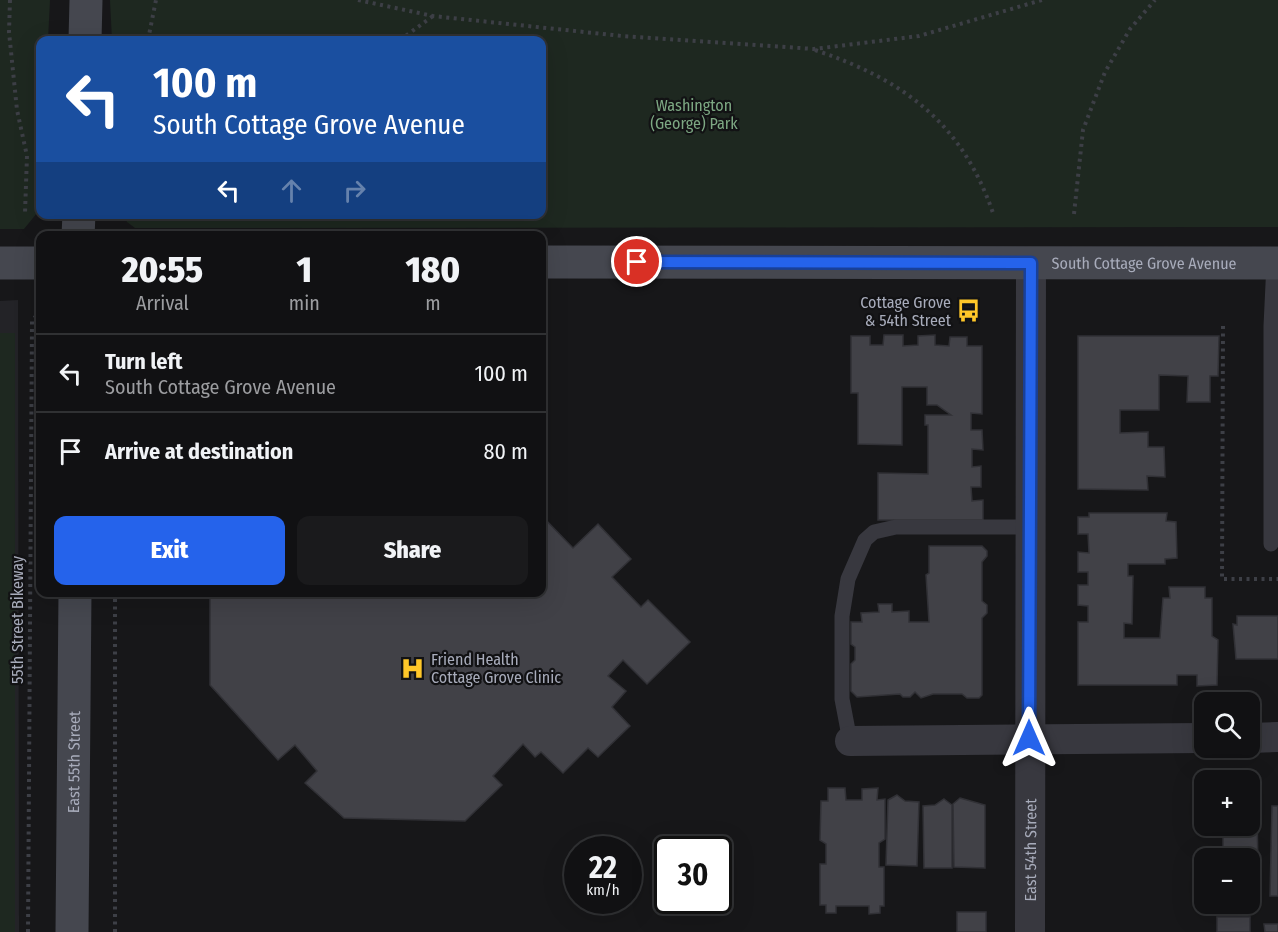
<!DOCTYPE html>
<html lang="en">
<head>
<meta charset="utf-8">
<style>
	body { margin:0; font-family:"Fira Sans Condensed",sans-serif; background:#1a1a1c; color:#f1f3f6; height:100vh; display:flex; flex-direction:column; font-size:22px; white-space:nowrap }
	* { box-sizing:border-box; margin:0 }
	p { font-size:20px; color:#9c9da0 }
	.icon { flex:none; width:33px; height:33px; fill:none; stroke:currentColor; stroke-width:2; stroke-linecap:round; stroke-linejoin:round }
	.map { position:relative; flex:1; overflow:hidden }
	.side { position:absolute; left:36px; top:231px; width:510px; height:366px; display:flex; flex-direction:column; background:#111113; border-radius:12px; box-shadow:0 6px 24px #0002,0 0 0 2px #303133 }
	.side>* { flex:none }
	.hud { position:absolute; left:36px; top:36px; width:510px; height:183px; border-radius:12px; box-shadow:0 6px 24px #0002,0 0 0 2px #303133; background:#1a4fa0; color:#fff; overflow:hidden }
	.tools { position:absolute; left:1194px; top:692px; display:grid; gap:12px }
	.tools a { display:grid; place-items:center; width:66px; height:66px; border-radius:12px; background:#111113; box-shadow:0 6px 24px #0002,0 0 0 2px #303133; font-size:30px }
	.speed { position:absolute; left:564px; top:836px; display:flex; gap:12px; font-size:30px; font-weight:700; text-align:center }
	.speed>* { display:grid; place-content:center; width:78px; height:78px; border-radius:50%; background:#111113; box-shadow:0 6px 24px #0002,0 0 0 2px #303133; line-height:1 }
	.speed small { font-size:15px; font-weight:400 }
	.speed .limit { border:3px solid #111; border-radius:9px; background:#fff; color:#111 }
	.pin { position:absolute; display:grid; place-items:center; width:51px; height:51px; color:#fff; margin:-26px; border:3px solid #fff; border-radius:50%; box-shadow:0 2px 6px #0007 }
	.me { position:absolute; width:66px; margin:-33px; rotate:0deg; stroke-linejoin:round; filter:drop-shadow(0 0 4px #0008) }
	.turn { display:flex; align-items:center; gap:21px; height:126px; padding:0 18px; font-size:27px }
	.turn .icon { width:78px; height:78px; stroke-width:2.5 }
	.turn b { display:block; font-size:42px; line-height:51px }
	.lanes { display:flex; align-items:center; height:57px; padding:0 18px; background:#0003; justify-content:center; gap:30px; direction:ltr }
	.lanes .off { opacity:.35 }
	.eta { display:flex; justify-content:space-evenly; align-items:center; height:102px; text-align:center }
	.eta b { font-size:36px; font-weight:800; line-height:42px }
	.cta { display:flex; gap:12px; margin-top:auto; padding:12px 18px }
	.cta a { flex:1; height:69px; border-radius:12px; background:#2563eb; color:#fff; font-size:24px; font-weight:800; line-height:69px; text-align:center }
	.cta a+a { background:#1a1a1c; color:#f1f3f6 }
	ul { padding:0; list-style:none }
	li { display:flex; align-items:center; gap:18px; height:78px; padding:0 18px; border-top:2px solid #303133 }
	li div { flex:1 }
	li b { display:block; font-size:22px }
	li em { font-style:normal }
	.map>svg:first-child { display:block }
</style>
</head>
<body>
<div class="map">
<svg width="1278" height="932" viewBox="0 0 1278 932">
	<rect width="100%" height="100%" fill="#171719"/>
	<path fill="#232327" d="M18,300L19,932H0V301Z"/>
	<g fill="#1e2820">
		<path d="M0,0H50L48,40H40V158L37,213L24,229H0Z"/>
		<path d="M110,0H1278V227L135,228L127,222L123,215L542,214V40H112Z"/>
		<rect x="0" y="333" width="15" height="599"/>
	</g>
	<g fill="#414147" stroke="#313136" stroke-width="1.5">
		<path d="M884,335H903V346L918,345V336L935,335V345L949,346L950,337H967V346H982V414L971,413V430H982L983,450L972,449V467L981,466V487H971L972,501L983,500V520H878V473L928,474V425H925V415H951L937,405H927V387H902V445L858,444V393H851V336H870V345H883Z"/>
		<path d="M1078,336H1219L1218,376H1210V402H1187L1188,376L1159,375V410H1120V433L1148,432V447H1164L1165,477L1147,476L1148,490L1078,489Z"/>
		<path d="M1089,513H1167L1166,521L1176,522L1177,558L1165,559V564H1128V576H1133L1132,624L1124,623V638H1160L1163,598H1170L1169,587H1205V598H1212V636L1218,640L1217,685L1197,686V675H1177V685H1078V622H1088V606L1078,605V585H1088V572H1078V552L1089,553L1088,534H1078V517H1089Z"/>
		<path d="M542,516L573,548L598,524L631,559L612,577L641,607L648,600L690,642L647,684L623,660L608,676L626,691L612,707L630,726L598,757L588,748L563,773L541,752L535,757L523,744L493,776L502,785L465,821L344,818L305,783L317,771L295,745L278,760L210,685V592H542Z"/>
		<path d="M929,546H982L987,551V556L982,562V601L987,605V613L982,618V695L979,698H967L962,694H933L921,698L915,692L910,697H903L900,694L857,697L851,691V664L855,660V647L851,644V622H862L861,613L879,612L878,604H892V612L909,611V622H929L926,575L929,573Z"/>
		<path d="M1237,616H1278V659H1236L1233,624L1237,625Z"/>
		<path d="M828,788H845L846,800H862V789L878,788L877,800L885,799V839L879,843V867H884V906H880V913L869,914V906H836V913H826V905H820V864H826V844L820,840L821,801H828Z"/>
		<path d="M897,795L905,801L919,802L917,866L886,865L888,800Z"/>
		<path d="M960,798L985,805V868L954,867L953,804Z"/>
		<path d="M944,799L952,805V868H924L923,806L935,805Z"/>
		<path d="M1250,804H1257L1258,875H1250V858H1223V825H1250Z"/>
		<path d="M1272,806H1278V896H1270Z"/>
		<rect x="957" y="912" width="29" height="20"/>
		<rect x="1217" y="917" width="33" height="15"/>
		<path d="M1264,924H1278V932H1265Z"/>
	</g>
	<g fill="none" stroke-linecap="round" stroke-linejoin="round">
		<g stroke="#3d3f46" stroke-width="4" stroke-dasharray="3 4.5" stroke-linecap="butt">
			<path d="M10,0L9,32L17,110L27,156L25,213"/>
			<path d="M358,0L433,16L622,36L814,49L919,36L1042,0"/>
			<path d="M148,40L156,0"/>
			<path d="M400,40L433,16"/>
			<path d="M815,50C904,80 962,123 993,213"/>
			<path d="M1074,214L1083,130L1105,72L1130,29L1155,0"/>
			<path d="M1223,326L1222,579H1278"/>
			<path d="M28,932L32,321L40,311"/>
			<path d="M115,932V592"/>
		</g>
		<g stroke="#38383f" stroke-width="15">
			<path d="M1271,544V326L1274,263"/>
			<path d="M850,741L842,699V616L848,579L865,540L874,532L896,527H1030"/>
		</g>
		<g stroke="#38383f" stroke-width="30">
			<path d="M1250,738L1278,737"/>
			<path d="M850,741L1204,738"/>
			<path id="s1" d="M1030,932L1031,263"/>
		</g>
		<g stroke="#45474f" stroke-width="33">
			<path d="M85,40L86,0"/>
			<path d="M78,236L79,214"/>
			<path id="s2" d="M542,262L1278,263"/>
			<path d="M0,263H40"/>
			<path id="s3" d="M72,932L75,592"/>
		</g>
	</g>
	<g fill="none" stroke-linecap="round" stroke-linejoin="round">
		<defs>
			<path id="route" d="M637,262L1031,263L1029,738"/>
		</defs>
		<use href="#route" stroke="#184099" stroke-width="15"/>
		<use href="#route" stroke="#2563eb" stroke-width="10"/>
	</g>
	<defs>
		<symbol id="bus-bare" viewBox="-9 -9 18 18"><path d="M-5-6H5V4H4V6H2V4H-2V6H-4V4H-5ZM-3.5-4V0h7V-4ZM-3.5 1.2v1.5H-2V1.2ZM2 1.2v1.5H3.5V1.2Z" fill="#ffc729" stroke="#121214" stroke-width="2.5" paint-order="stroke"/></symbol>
		<symbol id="hospital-bare" viewBox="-9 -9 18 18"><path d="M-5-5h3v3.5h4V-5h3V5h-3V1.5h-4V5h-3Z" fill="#ffc729" stroke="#121214" stroke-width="2.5" paint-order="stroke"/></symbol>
	</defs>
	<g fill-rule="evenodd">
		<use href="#bus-bare" x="952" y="294" width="33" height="33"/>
		<use href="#hospital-bare" x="396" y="652" width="33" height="33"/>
	</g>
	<g text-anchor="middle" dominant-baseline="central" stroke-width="4.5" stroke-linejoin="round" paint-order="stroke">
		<g font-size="16" fill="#7da883" stroke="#121214">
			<text x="694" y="105">Washington<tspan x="694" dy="18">(George) Park</tspan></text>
		</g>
		<g font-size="16" fill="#a8acbb" stroke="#121214">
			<text stroke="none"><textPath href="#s2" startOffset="602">South Cottage Grove Avenue</textPath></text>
			<text transform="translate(17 620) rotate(-90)">55th Street Bikeway</text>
			<text stroke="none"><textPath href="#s3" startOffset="170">East 55th Street</textPath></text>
			<text stroke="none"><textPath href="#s1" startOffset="82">East 54th Street</textPath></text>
		</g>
		<g font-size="16" fill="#a8acbb" stroke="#121214" text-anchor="end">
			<text x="951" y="302">Cottage Grove<tspan x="951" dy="18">&amp; 54th Street</tspan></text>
			<text x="431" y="659" text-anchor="start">Friend Health<tspan x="431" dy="18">Cottage Grove Clinic</tspan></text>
		</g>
	</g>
</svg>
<div class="tools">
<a><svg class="icon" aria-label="search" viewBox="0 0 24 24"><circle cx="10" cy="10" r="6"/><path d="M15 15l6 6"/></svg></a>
<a>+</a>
<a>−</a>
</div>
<div class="speed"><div>22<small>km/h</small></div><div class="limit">30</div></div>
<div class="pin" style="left:637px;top:262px;background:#d93025"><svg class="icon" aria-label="arrive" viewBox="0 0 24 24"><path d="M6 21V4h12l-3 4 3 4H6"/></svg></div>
<svg class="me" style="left:1029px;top:738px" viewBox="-20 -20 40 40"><path d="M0-17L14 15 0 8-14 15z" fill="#2563eb" stroke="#fff" stroke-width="4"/></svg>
<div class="hud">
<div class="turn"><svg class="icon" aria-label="left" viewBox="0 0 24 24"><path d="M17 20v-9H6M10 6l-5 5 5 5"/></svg><div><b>100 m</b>South Cottage Grove Avenue</div></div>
<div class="lanes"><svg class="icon" aria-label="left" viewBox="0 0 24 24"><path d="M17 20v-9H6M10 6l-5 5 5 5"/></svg><svg class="icon off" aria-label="ahead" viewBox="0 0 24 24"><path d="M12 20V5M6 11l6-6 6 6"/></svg><svg class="icon off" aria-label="right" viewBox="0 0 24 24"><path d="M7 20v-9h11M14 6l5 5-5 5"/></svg></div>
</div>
<section class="side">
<div class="eta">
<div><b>20:55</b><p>Arrival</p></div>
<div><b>1</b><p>min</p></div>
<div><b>180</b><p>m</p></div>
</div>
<ul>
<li><svg class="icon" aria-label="left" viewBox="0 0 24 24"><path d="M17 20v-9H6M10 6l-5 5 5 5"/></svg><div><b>Turn left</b><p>South Cottage Grove Avenue</p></div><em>100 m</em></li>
<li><svg class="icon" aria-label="arrive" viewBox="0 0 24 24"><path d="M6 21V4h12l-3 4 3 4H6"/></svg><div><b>Arrive at destination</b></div><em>80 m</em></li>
</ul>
<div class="cta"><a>Exit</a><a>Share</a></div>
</section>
</div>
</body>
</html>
